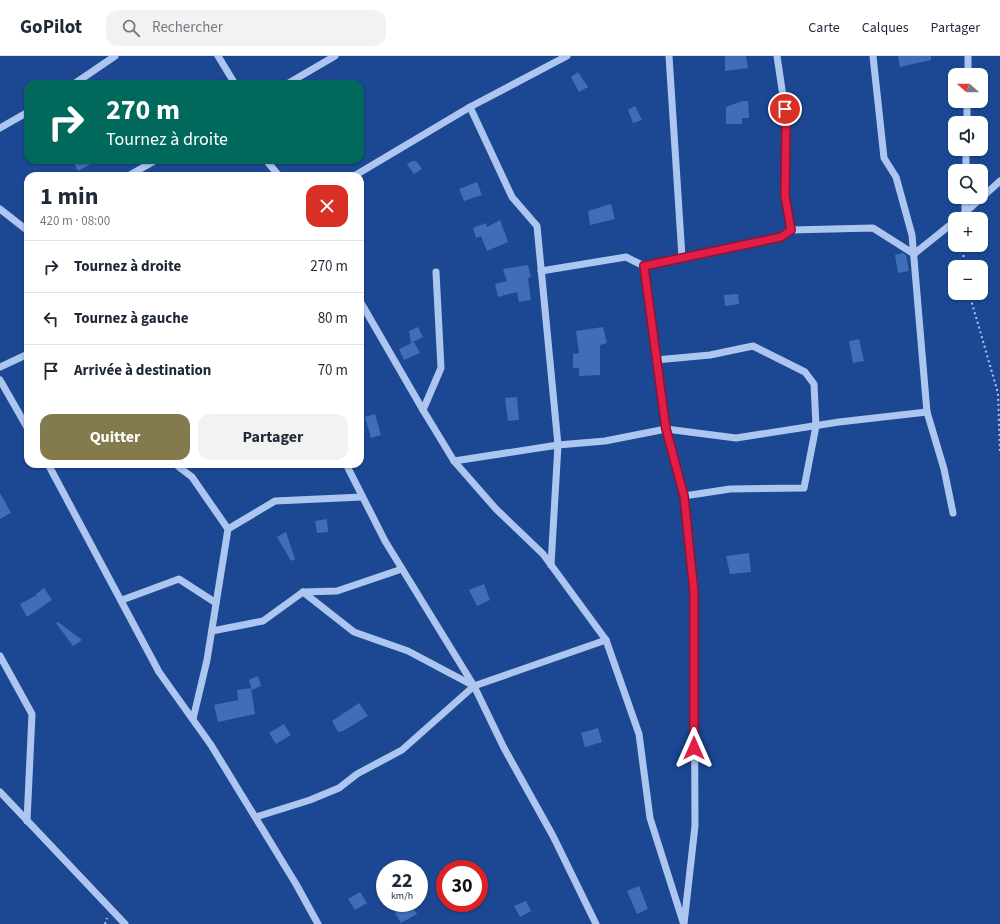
<!DOCTYPE html>
<html lang="fr">
<head>
<meta charset="utf-8">
<style>
	body { margin:0; font-family:"Source Sans 3",sans-serif; background:#f2f2f3; color:#1f2937; height:100vh; display:flex; flex-direction:column; font-size:15px; white-space:nowrap }
	* { box-sizing:border-box; margin:0 }
	p { font-size:13px; color:#747a83 }
	.icon { flex:none; width:22px; height:22px; fill:none; stroke:currentColor; stroke-width:2; stroke-linecap:round; stroke-linejoin:round }
	.map { position:relative; flex:1; overflow:hidden }
	.drawer { position:absolute; left:24px; top:116px; width:340px; height:296px; display:flex; flex-direction:column; background:#fff; border-radius:12px; box-shadow:0 1px 3px #0004 }
	.drawer>* { flex:none }
	.top-card { position:absolute; left:24px; top:24px; width:340px; height:84px; border-radius:12px; box-shadow:0 1px 3px #0004; background:#00695c; color:#fff; overflow:hidden }
	.needle { width:26px; rotate:291deg }
	.controls { position:absolute; left:948px; top:12px; display:grid; gap:8px }
	.controls a { display:grid; place-items:center; width:40px; height:40px; border-radius:8px; background:#fff; box-shadow:0 1px 3px #0004; font-size:20px }
	.speed { position:absolute; left:376px; top:804px; display:flex; gap:8px; font-size:20px; font-weight:700; text-align:center }
	.speed>* { display:grid; place-content:center; width:52px; height:52px; border-radius:50%; background:#fff; box-shadow:0 1px 3px #0004; line-height:1 }
	.speed small { font-size:10px; font-weight:400 }
	.speed .limit { border:6px solid #d22; background:#fff; color:#111 }
	.pin { position:absolute; display:grid; place-items:center; width:34px; height:34px; color:#fff; margin:-17px; border:2px solid #fff; border-radius:50%; box-shadow:0 1px 4px #0007 }
	.me { position:absolute; width:44px; margin:-22px; rotate:0deg; stroke-linejoin:round; filter:drop-shadow(0 0 3px #0008) }
	.turn { display:flex; align-items:center; gap:14px; height:84px; padding:0 16px; font-size:18px }
	.turn .icon { width:52px; height:52px; stroke-width:2.5 }
	.turn b { display:block; font-size:28px; line-height:34px }
	.round { display:grid; place-items:center; flex:none; width:42px; height:42px; border-radius:12px; background:#f2f2f3 }
	.overview { display:flex; align-items:center; justify-content:space-between; height:68px; padding:0 16px }
	h1 { font-size:24px; font-weight:700; line-height:30px }
	.button { display:flex; gap:8px; margin-top:auto; padding:8px 16px }
	.button a { flex:1; height:46px; border-radius:12px; background:#837b4e; color:#fff; font-size:16px; font-weight:700; line-height:46px; text-align:center }
	.button a+a { background:#f2f2f3; color:#1f2937 }
	ul { padding:0; list-style:none }
	li { display:flex; align-items:center; gap:12px; height:52px; padding:0 16px; border-top:1px solid #e0e1e3 }
	li div { flex:1 }
	li b { display:block; font-size:15px }
	li em { font-style:normal }
	header { display:flex; align-items:center; gap:24px; box-sizing:border-box; height:56px; padding:0 20px; background:#fff; border-bottom:1px solid #e0e1e3 }
	header strong { font-size:19px }
	nav { display:flex; gap:22px; margin-inline-start:auto; font-size:14px }
	.search { width:280px; height:36px; background:#f2f2f3; display:flex; align-items:center; gap:10px; box-sizing:border-box; padding:0 14px; border-radius:12px; color:#747a83; font-size:15px }
	.map>svg:first-child { display:block }
</style>
</head>
<body>
<header>
<strong>GoPilot</strong>
<div class="search"><svg class="icon" aria-label="search" viewBox="0 0 24 24"><circle cx="10" cy="10" r="6"/><path d="M15 15l6 6"/></svg>Rechercher</div>
<nav><a>Carte</a><a>Calques</a><a>Partager</a></nav>
</header>
<div class="map">
<svg width="1000" height="868" viewBox="0 0 1000 868">
	<rect width="100%" height="100%" fill="#1c4793"/>
	<g fill="#406db8">
		<path d="M725,0H746L748,12L725,15Z"/>
		<path d="M898,0H931V4L900,11Z"/>
		<path d="M578,16L588,31L579,36L571,21Z"/>
		<path d="M742,45H748L749,62H742V68H726V51Z"/>
		<path d="M635,50L642,64L633,67L628,54Z"/>
		<path d="M72,104H98L78,115Z"/>
		<path d="M412,105H416L422,113L414,118L407,108Z"/>
		<path d="M477,126L482,139L464,145L459,133Z"/>
		<path d="M611,148L615,163L590,169L588,155Z"/>
		<path d="M500,164L508,186L487,195L481,180L476,182L473,172L486,167L487,171Z"/>
		<path d="M903,197L906,199L909,215L898,217L895,199Z"/>
		<path d="M528,209L531,221L528,222L531,244L519,246L517,236L498,241L495,228L507,225L503,213Z"/>
		<path d="M738,238L739,248L725,250L724,239Z"/>
		<path d="M418,271L423,281L411,287L409,275Z"/>
		<path d="M603,271L607,287L600,289V319L579,320V312H573V298L579,297L576,275Z"/>
		<path d="M859,283L864,305L853,307L849,285Z"/>
		<path d="M414,286L420,297L404,304L399,293Z"/>
		<path d="M517,341L519,364L508,365L505,342Z"/>
		<path d="M375,358L381,379L371,382L365,361Z"/>
		<path d="M0,437L11,457L0,463Z"/>
		<path d="M327,463L328,476L317,477L315,465Z"/>
		<path d="M286,476L295,503L291,505L277,481Z"/>
		<path d="M749,497L751,516L730,518L726,500Z"/>
		<path d="M484,528L490,544L477,550L469,534Z"/>
		<path d="M44,532L52,544L27,561L20,548L37,539L36,538Z"/>
		<path d="M58,566L82,584L73,590L56,567Z"/>
		<path d="M258,620L261,630L252,634L249,624Z"/>
		<path d="M251,632L255,658L218,666L214,649L238,644L237,634Z"/>
		<path d="M359,647L368,660L343,675L338,676L332,665Z"/>
		<path d="M284,668L291,679L276,688L269,677Z"/>
		<path d="M598,672L602,686L585,691L581,677Z"/>
		<path d="M639,830L648,853L637,858L627,835Z"/>
		<path d="M360,836L367,847L355,854L348,843Z"/>
		<path d="M526,845L531,855L520,861L514,850Z"/>
		<path d="M411,849L417,858L401,867L395,857Z"/>
	</g>
	<g fill="none" stroke-linecap="round" stroke-linejoin="round">
		<g stroke="#adc6ef" stroke-width="2" stroke-dasharray="2 3" stroke-linecap="butt">
			<path d="M963,211L964,189"/>
			<path d="M969,237L998,337L1000,397"/>
			<path d="M105,868L107,862"/>
		</g>
		<g stroke="#adc6ef" stroke-width="7">
			<path d="M218,0L235,28"/>
			<path d="M669,0L682,201L644,210L666,373L684,440L694,536L695,770L684,868"/>
			<path d="M873,0L884,102L896,121L912,179L927,356L944,413L953,457"/>
			<path d="M968,19V0"/>
			<path d="M74,28L115,0"/>
			<path d="M287,28L335,0"/>
			<path d="M470,51L512,141L537,170L558,389L551,509"/>
			<path d="M967,67V45"/>
			<path d="M0,72L28,56"/>
			<path d="M266,104L279,120"/>
			<path d="M966,115V93"/>
			<path d="M128,120L156,104"/>
			<path d="M354,120L470,51L567,0"/>
			<path d="M0,153L28,175"/>
			<path d="M965,157V141"/>
			<path d="M958,163L1000,125"/>
			<path d="M791,174L873,172L914,198L955,165"/>
			<path d="M682,201L781,181L791,174L785,140L787,67L777,0"/>
			<path d="M541,215L626,201L644,210"/>
			<path d="M360,245L423,354L454,405L496,453L543,498L606,584L639,678L650,762L683,866"/>
			<path d="M656,304L710,299L753,290L805,316L814,328L816,370L804,432L730,433L684,440"/>
			<path d="M0,311L28,298"/>
			<path d="M0,324L28,373"/>
			<path d="M423,354L441,312L436,216"/>
			<path d="M454,405L558,389L605,385L666,373L736,382L839,366L927,356"/>
			<path d="M48,408L159,616L211,689L296,828L318,868"/>
			<path d="M175,408L192,421L228,473L275,445L362,441"/>
			<path d="M346,408L385,485L474,630L504,692L553,780L596,868"/>
			<path d="M303,536L354,576L408,595L474,630"/>
			<path d="M122,544L179,523L216,547"/>
			<path d="M212,575L263,565L303,536L337,535L402,513"/>
			<path d="M0,600L32,658L27,765"/>
			<path d="M193,663L207,604L228,473"/>
			<path d="M0,736L125,868"/>
			<path d="M256,761L310,744L339,732L357,718L402,694L474,630L606,584"/>
		</g>
	</g>
	<g fill="none" stroke-linecap="round" stroke-linejoin="round">
		<defs>
			<path id="route" d="M694,692V536L684,440L666,373L644,210L781,181L791,174L785,140L786,67L785,53"/>
		</defs>
		<use href="#route" stroke="#92132f" stroke-width="10"/>
		<use href="#route" stroke="#e11d48" stroke-width="7"/>
	</g>
</svg>
<div class="controls">
<a><svg class="needle" viewBox="-14 -14 28 28"><path d="M0-13l5 13h-10z" fill="#e53935"/><path d="M0 13l5-13h-10z" fill="#747a83"/></svg></a>
<a><svg class="icon" aria-label="sound" viewBox="0 0 24 24"><path d="M4 9h4l5-4v14l-5-4H4zM17 9q2 3 0 6"/></svg></a>
<a><svg class="icon" aria-label="search" viewBox="0 0 24 24"><circle cx="10" cy="10" r="6"/><path d="M15 15l6 6"/></svg></a>
<a>+</a>
<a>−</a>
</div>
<div class="speed"><div>22<small>km/h</small></div><div class="limit">30</div></div>
<div class="pin" style="left:785px;top:53px;background:#d93025"><svg class="icon" aria-label="arrive" viewBox="0 0 24 24"><path d="M6 21V4h12l-3 4 3 4H6"/></svg></div>
<svg class="me" style="left:694px;top:692px" viewBox="-20 -20 40 40"><path d="M0-17L14 15 0 8-14 15z" fill="#e11d48" stroke="#fff" stroke-width="4"/></svg>
<div class="top-card">
<div class="turn"><svg class="icon" aria-label="right" viewBox="0 0 24 24"><path d="M7 20v-9h11M14 6l5 5-5 5"/></svg><div><b>270 m</b>Tournez à droite</div></div>
</div>
<section class="drawer">
<div class="overview"><div><h1>1 min</h1><p>420 m · 08:00</p></div><a class="round" style="background:#d93025;color:#fff"><svg class="icon" aria-label="close" viewBox="0 0 24 24"><path d="M6 6l12 12M18 6L6 18"/></svg></a></div>
<ul>
<li><svg class="icon" aria-label="right" viewBox="0 0 24 24"><path d="M7 20v-9h11M14 6l5 5-5 5"/></svg><div><b>Tournez à droite</b></div><em>270 m</em></li>
<li><svg class="icon" aria-label="left" viewBox="0 0 24 24"><path d="M17 20v-9H6M10 6l-5 5 5 5"/></svg><div><b>Tournez à gauche</b></div><em>80 m</em></li>
<li><svg class="icon" aria-label="arrive" viewBox="0 0 24 24"><path d="M6 21V4h12l-3 4 3 4H6"/></svg><div><b>Arrivée à destination</b></div><em>70 m</em></li>
</ul>
<div class="button"><a>Quitter</a><a>Partager</a></div>
</section>
</div>
</body>
</html>
